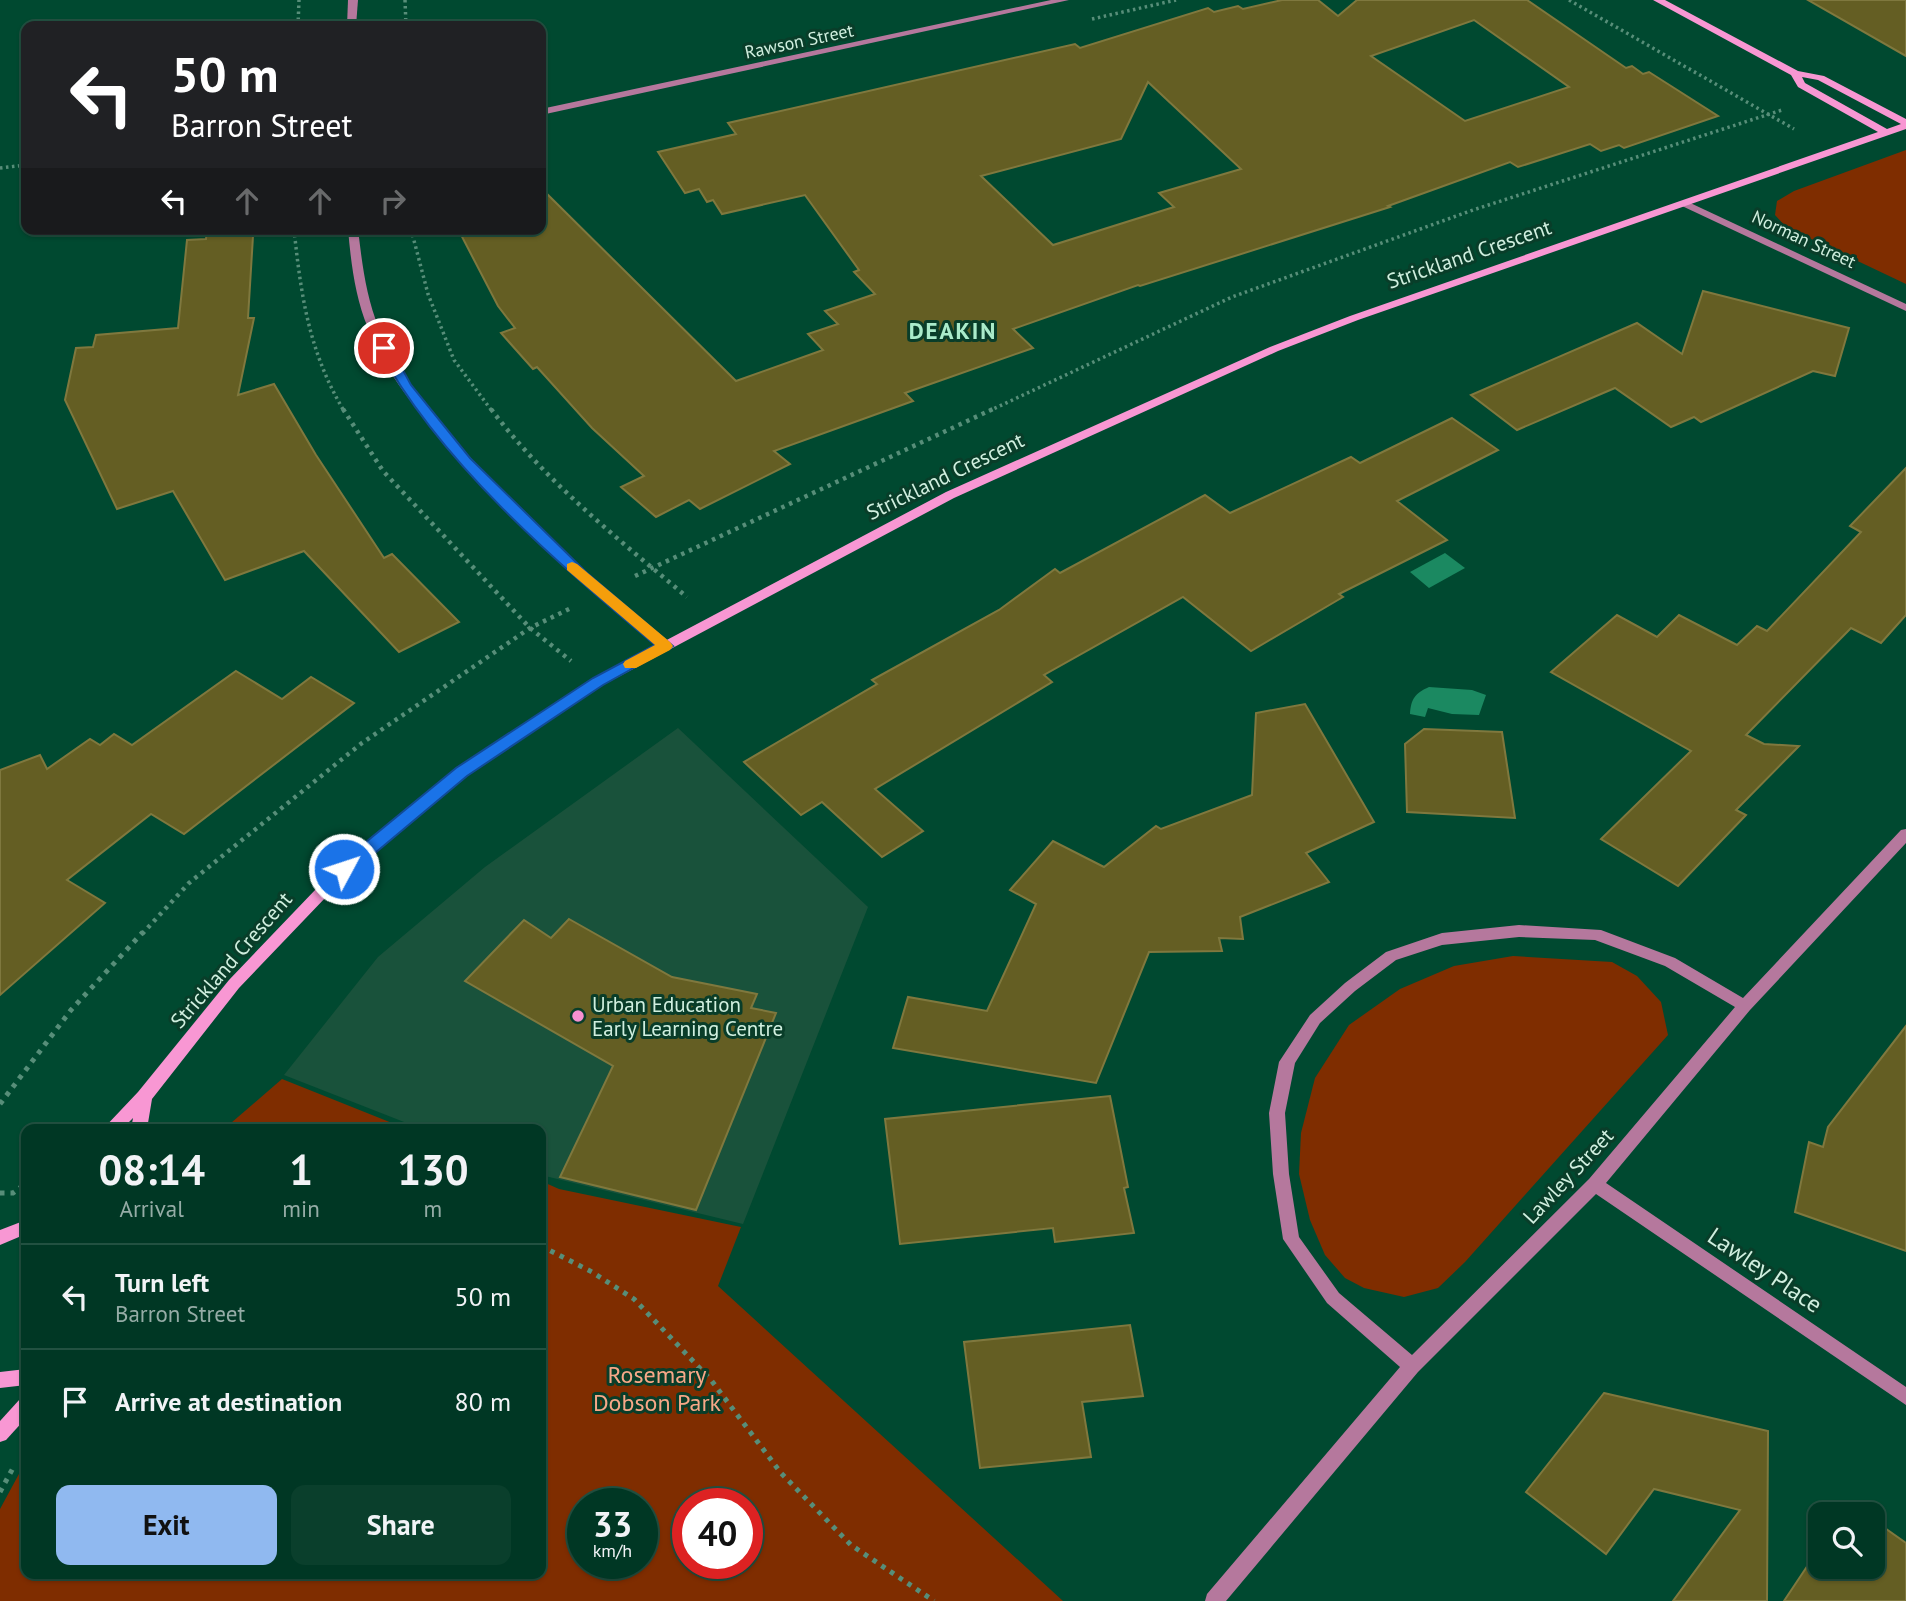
<!DOCTYPE html>
<html lang="en">
<head>
<meta charset="utf-8">
<style>
	body { margin:0; font-family:"PT Sans",sans-serif; background:#0a3f2c; color:#f1f3f6; height:100vh; display:flex; flex-direction:column; font-size:26px; white-space:nowrap }
	* { box-sizing:border-box; margin:0 }
	p { font-size:23px; color:#95aca6 }
	.icon { flex:none; width:38px; height:38px; fill:none; stroke:currentColor; stroke-width:2; stroke-linecap:round; stroke-linejoin:round }
	.map { position:relative; flex:1; overflow:hidden }
	.side { position:absolute; left:21px; top:1124px; width:525px; height:455px; display:flex; flex-direction:column; background:#003724; border-radius:14px; box-shadow:0 2px 5px #0004,0 0 0 2px #225141 }
	.side>* { flex:none }
	.hud { position:absolute; left:21px; top:21px; width:525px; height:214px; border-radius:14px; box-shadow:0 2px 5px #0004,0 0 0 2px #225141; background:#202124; color:#fff; overflow:hidden }
	.controls { position:absolute; left:1808px; top:1502px; display:grid; gap:14px }
	.controls a { display:grid; place-items:center; width:77px; height:77px; border-radius:14px; background:#003724; box-shadow:0 2px 5px #0004,0 0 0 2px #225141; font-size:35px }
	.speed { position:absolute; left:567px; top:1488px; display:flex; gap:14px; font-size:35px; font-weight:700; text-align:center }
	.speed>* { display:grid; place-content:center; width:91px; height:91px; border-radius:50%; background:#003724; box-shadow:0 2px 5px #0004,0 0 0 2px #225141; line-height:1 }
	.speed small { font-size:18px; font-weight:400 }
	.speed .limit { border:10px solid #d22; background:#fff; color:#111 }
	.pin { position:absolute; display:grid; place-items:center; width:60px; height:60px; color:#fff; margin:-30px; border:4px solid #fff; border-radius:50%; box-shadow:0 2px 7px #0007 }
	.me { position:absolute; width:77px; margin:-38px; rotate:50deg; stroke-linejoin:round; filter:drop-shadow(0 0 5px #0008) }
	.turn { display:flex; align-items:center; gap:24px; height:147px; padding:0 35px; font-size:32px }
	.turn .icon { width:91px; height:91px; stroke-width:2.5 }
	.turn b { display:block; font-size:49px; line-height:60px }
	.lanes { display:flex; align-items:center; height:66px; padding:0 35px; background:#0003; justify-content:center; gap:35px; direction:ltr }
	.lanes .off { opacity:.35 }
	.eta { display:flex; justify-content:space-evenly; align-items:center; height:119px; text-align:center }
	.eta b { font-size:42px; font-weight:700; line-height:49px }
	.action { display:flex; gap:14px; margin-top:auto; padding:14px 35px }
	.action a { flex:1; height:80px; border-radius:14px; background:#90b9f0; color:#111; font-size:28px; font-weight:700; line-height:80px; text-align:center }
	.action a+a { background:#0a3f2c; color:#f1f3f6 }
	ul { padding:0; list-style:none }
	li { display:flex; align-items:center; gap:21px; height:105px; padding:0 35px; border-top:2px solid #225141 }
	li div { flex:1 }
	li b { display:block; font-size:26px }
	li em { font-style:normal }
	.map>svg:first-child { display:block }
</style>
</head>
<body>
<div class="map">
<svg width="1906" height="1601" viewBox="0 0 1906 1601">
	<rect width="100%" height="100%" fill="#004930"/>
	<path fill="#19523b" d="M678,728L868,907L743,1224L541,1175V1129H422L284,1075L378,957L485,867Z"/>
	<g fill="#7f2d00" fill-rule="evenodd">
		<path d="M1906,150V284L1786,227L1775,215L1777,201L1794,191Z"/>
		<path d="M1513,956L1612,962L1637,976L1661,1002L1668,1035L1465,1262L1438,1288L1404,1297L1364,1288L1345,1278L1325,1255L1310,1220L1299,1174L1301,1133L1315,1078L1349,1025L1400,989L1454,966Z"/>
		<path d="M282,1079L407,1129H224Z"/>
		<path d="M541,1181L559,1189L741,1227L718,1286L1063,1601H0V1509L26,1461V1573H541ZM642,1503V1563H583V1503ZM688,1503H747V1563H688Z"/>
	</g>
	<g fill="#1b8961">
		<path d="M1445,553L1465,568L1429,588L1410,572Z"/>
		<path d="M1429,687L1472,690L1486,695L1479,715L1452,714L1428,708L1425,717L1410,714C1411,699 1415,693 1429,687Z"/>
	</g>
	<g fill="#645e23" stroke="#7f783e" stroke-width="2" fill-rule="evenodd">
		<path d="M1282,0H1318L1338,16L1357,0H1527L1626,68L1632,66L1643,74L1649,72L1718,116L1624,148L1619,145L1601,151L1590,144L1518,167L1510,162L1388,206L1390,207L1140,286L1138,285L1013,329L1033,348L905,393L913,401L774,451L790,464L700,509L689,500L656,517L621,487L644,476L592,428L537,367L533,369L501,333L515,328L498,306L458,229H541V188L736,381L823,350L808,334L838,324L825,311L875,294L854,272L859,270L805,195L722,214L713,200L707,202L699,189L685,193L658,152L736,134L728,123L1075,44L1080,48L1208,8L1214,12L1238,6L1243,9ZM1474,20L1569,87L1465,121L1371,56ZM1148,82L1241,169L1159,193L1174,207L1053,245L981,176L1121,139Z"/>
		<path d="M1808,0H1906V56Z"/>
		<path d="M207,229H250L249,236H253L248,318H254L238,395L274,384L316,455L384,558L392,554L459,622L399,652L304,551L225,580L173,491L117,509L65,400L76,348L93,347L96,335L178,328L187,240L206,239Z"/>
		<path d="M1703,291L1849,328L1835,376L1813,371L1701,422L1694,417L1671,427L1615,388L1517,430L1471,395L1637,323L1682,354Z"/>
		<path d="M1452,418L1498,450L1397,501L1447,540L1339,594L1343,597L1251,651L1183,597L1044,675L1052,682L875,789L923,831L882,857L822,802L801,815L744,762L877,684L872,680L999,610L1055,569L1060,573L1205,495L1230,513L1351,457L1360,463Z"/>
		<path d="M1906,468V615L1881,643L1851,628L1746,735L1764,744L1799,746L1736,810L1746,815L1678,886L1601,839L1691,751L1551,672L1617,615L1657,637L1679,615L1737,645L1757,626L1767,631L1861,532L1850,526Z"/>
		<path d="M236,671L282,699L311,677L354,703L184,834L151,814L67,880L105,903L0,995V770L40,755L47,769L90,739L100,745L114,734L132,745Z"/>
		<path d="M1305,704L1374,822L1306,853L1329,882L1240,917L1243,939L1219,938L1222,951L1149,952L1096,1083L893,1048L908,997L987,1011L1036,904L1010,890L1053,841L1104,867L1156,826L1161,829L1252,795L1256,713Z"/>
		<path d="M1424,729L1502,732L1515,818L1407,812L1405,744Z"/>
		<path d="M569,919L672,977L757,994L751,1008L776,1013L696,1210L560,1177L613,1066L465,981L524,920L551,938Z"/>
		<path d="M1906,1026V1251L1795,1212L1809,1142L1823,1147L1828,1127Z"/>
		<path d="M1110,1096L1128,1187L1124,1188L1134,1233L1055,1242L1053,1228L900,1244L885,1119Z"/>
		<path d="M1130,1325L1143,1396L1082,1402L1091,1457L980,1468L964,1342Z"/>
		<path d="M1604,1393L1768,1431L1767,1601H1673L1740,1510L1654,1489L1606,1554L1526,1492Z"/>
		<path d="M1872,1519L1906,1543V1601H1784L1820,1547V1566H1872Z"/>
	</g>
	<g fill="none" stroke-linecap="round" stroke-linejoin="round">
		<g stroke="#578e79" stroke-width="3.5" stroke-dasharray="2.5 3.5" stroke-linecap="butt">
			<path d="M405,0L406,26"/>
			<path d="M1569,0L1794,129"/>
			<path d="M1092,19L1176,0"/>
			<path d="M298,26L299,0"/>
			<path d="M0,168L26,165"/>
			<path d="M294,229C301,296 309,352 344,411"/>
			<path d="M411,229L428,294L454,360L492,411"/>
			<path d="M989,411L1232,297L1473,210L1782,110"/>
		</g>
		<g stroke="#578e79" stroke-width="4.5" stroke-dasharray="3.5 5" stroke-linecap="butt">
			<path d="M343,409L383,471L530,628L571,661"/>
			<path d="M491,409C545,481 618,539 687,597"/>
			<path d="M635,576L993,409"/>
			<path d="M142,934L189,883L362,743L530,628L571,608"/>
		</g>
		<g stroke="#578e79" stroke-width="5" stroke-dasharray="4.5 6" stroke-linecap="butt">
			<path d="M0,1104L71,1010L143,932"/>
			<path d="M0,1193H13L26,1183"/>
			<path d="M541,1246L592,1272L634,1299L711,1380L781,1473L851,1545L934,1601"/>
			<path d="M0,1492L13,1468"/>
		</g>
		<g fill="#b5789d" fill-rule="evenodd">
			<path d="M348,0H358L356,26H347Z"/>
			<path d="M1051,0H1069L541,115V109Z"/>
			<path d="M1686,201L1906,304V311L1682,206L1681,204Z"/>
			<path d="M348,229H358C362,263 366,297 379,328C394,368 423,402 450,434C515,512 591,579 670,643L672,646L670,649H660C580,583 504,514 438,435C411,402 383,368 368,328C355,297 351,263 348,229Z"/>
			<path d="M1906,829V843L1750,1010L1606,1183L1906,1387V1405L1596,1194L1418,1372L1226,1601H1205L1207,1594L1400,1367L1327,1303L1283,1239L1273,1174L1269,1113L1279,1062L1310,1015L1345,983L1386,952L1442,933L1519,925L1601,930L1675,958L1743,998L1901,830ZM1519,937L1595,940L1665,966L1735,1007L1589,1179L1412,1355L1339,1293L1299,1237L1289,1174L1285,1113L1295,1063L1320,1023L1355,991L1396,960L1442,945Z"/>
		</g>
		<g fill="#f897d3" fill-rule="evenodd">
			<path d="M1653,0H1665L1798,71L1824,76L1906,119V129L1358,320L1278,351L954,498L603,685L466,776L349,873L239,988L152,1099L147,1129H131L133,1118L122,1129H103L138,1092L229,980L339,865L456,768L593,679L946,492L1270,347L1350,316L1878,132L1798,87L1791,75ZM1802,77L1818,80L1901,124L1887,129L1805,83Z"/>
			<path d="M26,1220V1234L0,1245V1230Z"/>
			<path d="M26,1369V1385L0,1388V1372Z"/>
			<path d="M26,1397V1418L6,1440L0,1442V1421L20,1399Z"/>
		</g>
	</g>
	<path fill="#1a73e8" stroke="#114b97" stroke-width="2" d="M384,344L391,348L411,385L470,458L587,573L673,646L603,685L467,776L350,874H338L335,869L338,865L456,768L593,678L655,645C556,562 439,462 378,348Z"/>
	<path fill="#f59e0b" d="M572,562L577,564L670,642L673,646L670,650L636,668H625L623,664L625,661L655,645L567,570V564Z"/>
	<circle fill="#f690d0" stroke="#093d29" stroke-width="2.5" cx="578" cy="1016" r="7"/>
	<g text-anchor="middle" dominant-baseline="central" stroke-width="6" stroke-linejoin="round" paint-order="stroke">
		<g font-size="18" fill="#d0efdf" stroke="#093d29">
			<text transform="translate(799 41) rotate(-12)">Rawson Street</text>
			<text transform="translate(1804 239) rotate(25)">Norman Street</text>
		</g>
		<g font-size="21" fill="#d0efdf" stroke="#093d29">
			<text transform="translate(1469 254) rotate(-19)">Strickland Crescent</text>
			<text transform="translate(945 476) rotate(-26)">Strickland Crescent</text>
			<text transform="translate(231 960) rotate(-49)">Strickland Crescent</text>
			<text transform="translate(1568 1176) rotate(-47)">Lawley Street</text>
		</g>
		<g font-size="21" fill="#d0efdf" stroke="#093d29" text-anchor="start">
			<text x="592" y="1004">Urban Education<tspan x="592" dy="24">Early Learning Centre</tspan></text>
		</g>
		<g font-size="23" font-weight="bold" letter-spacing="2" fill="#aaebca" stroke="#093d29">
			<text x="953" y="330">DEAKIN</text>
		</g>
		<g font-size="24" fill="#d0efdf" stroke="#093d29">
			<text transform="translate(1765 1270) rotate(34)">Lawley Place</text>
		</g>
		<g font-size="24" fill="#f7a888" stroke="#093d29">
			<text x="657" y="1374">Rosemary<tspan x="657" dy="28">Dobson Park</tspan></text>
		</g>
	</g>
</svg>
<div class="controls">
<a><svg class="icon" aria-label="search" viewBox="0 0 24 24"><circle cx="10" cy="10" r="6"/><path d="M15 15l6 6"/></svg></a>
</div>
<div class="speed"><div>33<small>km/h</small></div><div class="limit">40</div></div>
<div class="pin" style="left:384px;top:348px;background:#d93025"><svg class="icon" aria-label="arrive" viewBox="0 0 24 24"><path d="M6 21V4h12l-3 4 3 4H6"/></svg></div>
<svg class="me" style="left:344px;top:869px" viewBox="-20 -20 40 40"><circle r="17" fill="#1a73e8" stroke="#fff" stroke-width="3"/><path d="M0-11L8 9 0 5-8 9z" fill="#fff"/></svg>
<div class="hud">
<div class="turn"><svg class="icon" aria-label="left" viewBox="0 0 24 24"><path d="M17 20v-9H6M10 6l-5 5 5 5"/></svg><div><b>50 m</b>Barron Street</div></div>
<div class="lanes"><svg class="icon" aria-label="left" viewBox="0 0 24 24"><path d="M17 20v-9H6M10 6l-5 5 5 5"/></svg><svg class="icon off" aria-label="ahead" viewBox="0 0 24 24"><path d="M12 20V5M6 11l6-6 6 6"/></svg><svg class="icon off" aria-label="ahead" viewBox="0 0 24 24"><path d="M12 20V5M6 11l6-6 6 6"/></svg><svg class="icon off" aria-label="right" viewBox="0 0 24 24"><path d="M7 20v-9h11M14 6l5 5-5 5"/></svg></div>
</div>
<section class="side">
<div class="eta">
<div><b>08:14</b><p>Arrival</p></div>
<div><b>1</b><p>min</p></div>
<div><b>130</b><p>m</p></div>
</div>
<ul>
<li><svg class="icon" aria-label="left" viewBox="0 0 24 24"><path d="M17 20v-9H6M10 6l-5 5 5 5"/></svg><div><b>Turn left</b><p>Barron Street</p></div><em>50 m</em></li>
<li><svg class="icon" aria-label="arrive" viewBox="0 0 24 24"><path d="M6 21V4h12l-3 4 3 4H6"/></svg><div><b>Arrive at destination</b></div><em>80 m</em></li>
</ul>
<div class="action"><a>Exit</a><a>Share</a></div>
</section>
</div>
</body>
</html>
